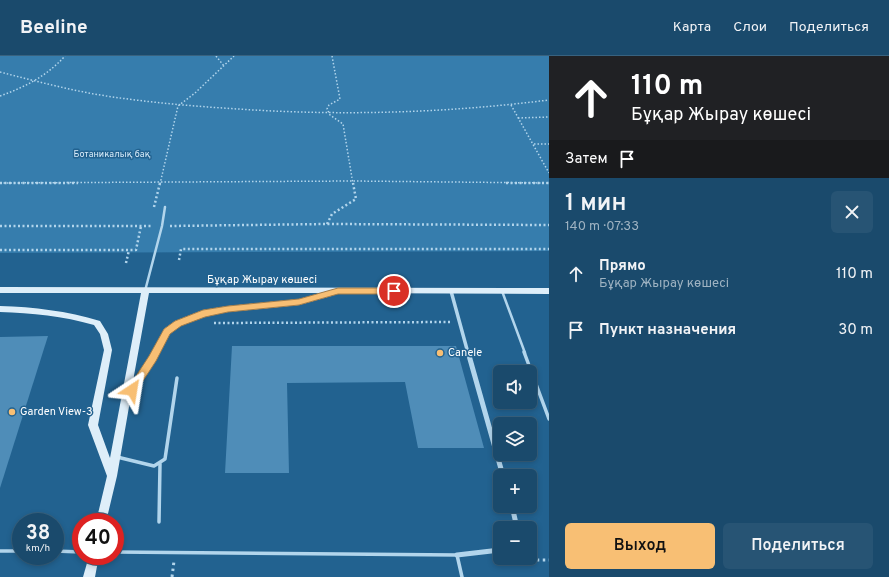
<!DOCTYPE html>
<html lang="ru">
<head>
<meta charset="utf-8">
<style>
	body { margin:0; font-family:Overpass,sans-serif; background:#275474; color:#f1f3f6; height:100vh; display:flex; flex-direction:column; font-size:15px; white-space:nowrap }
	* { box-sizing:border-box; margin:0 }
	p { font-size:13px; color:#9fb3c2 }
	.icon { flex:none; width:22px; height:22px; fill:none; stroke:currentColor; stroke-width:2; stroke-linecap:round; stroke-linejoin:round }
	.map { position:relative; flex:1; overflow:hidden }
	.sheet { display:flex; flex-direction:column; background:#1a4a6c; width:340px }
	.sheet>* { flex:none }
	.top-card { background:#202124; color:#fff; overflow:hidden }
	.fabs { position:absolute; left:493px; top:309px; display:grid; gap:8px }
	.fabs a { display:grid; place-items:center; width:44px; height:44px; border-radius:6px; background:#1a4a6c; box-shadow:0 2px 6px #0003,0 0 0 1px #38627f; font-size:20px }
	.speed { position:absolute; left:12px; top:457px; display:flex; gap:8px; font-size:20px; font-weight:700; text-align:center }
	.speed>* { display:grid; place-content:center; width:52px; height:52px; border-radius:50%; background:#1a4a6c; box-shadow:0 2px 6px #0003,0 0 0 1px #38627f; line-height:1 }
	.speed small { font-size:10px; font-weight:400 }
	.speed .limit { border:6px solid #d22; background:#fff; color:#111 }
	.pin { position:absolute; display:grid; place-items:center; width:34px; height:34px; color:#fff; margin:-17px; border:2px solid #fff; border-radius:50%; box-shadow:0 1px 4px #0007 }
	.me { position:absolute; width:44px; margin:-22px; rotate:33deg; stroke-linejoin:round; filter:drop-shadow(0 0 3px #0008) }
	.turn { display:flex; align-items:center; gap:14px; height:84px; padding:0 16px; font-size:18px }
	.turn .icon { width:52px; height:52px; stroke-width:2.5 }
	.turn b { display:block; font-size:28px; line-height:34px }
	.then { display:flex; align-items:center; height:38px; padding:0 16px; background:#0003; gap:8px; font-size:15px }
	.round { display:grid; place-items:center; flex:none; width:42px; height:42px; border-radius:6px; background:#275474 }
	.summary { display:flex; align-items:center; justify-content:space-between; height:68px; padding:0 16px }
	h1 { font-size:24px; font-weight:600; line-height:30px }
	.button { display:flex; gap:8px; margin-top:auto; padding:8px 16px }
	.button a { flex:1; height:46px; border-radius:6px; background:#f8bf74; color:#111; font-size:16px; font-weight:600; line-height:46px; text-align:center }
	.button a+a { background:#275474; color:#f1f3f6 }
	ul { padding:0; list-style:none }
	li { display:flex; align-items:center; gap:12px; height:56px; padding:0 16px }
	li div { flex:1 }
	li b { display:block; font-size:15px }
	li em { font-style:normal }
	header { display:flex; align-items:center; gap:24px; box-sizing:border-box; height:56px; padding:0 20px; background:#1a4a6c; border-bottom:1px solid #38627f }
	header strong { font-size:19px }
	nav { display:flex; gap:22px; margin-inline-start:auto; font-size:14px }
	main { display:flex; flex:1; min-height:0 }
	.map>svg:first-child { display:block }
</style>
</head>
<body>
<header>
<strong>Beeline</strong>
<nav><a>Карта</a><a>Слои</a><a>Поделиться</a></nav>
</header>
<main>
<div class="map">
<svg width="549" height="521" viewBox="0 0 549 521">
	<rect width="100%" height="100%" fill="#226290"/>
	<path fill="#367dad" d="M0,0H549V195L0,197Z"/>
	<g fill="#4f8db8">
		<path d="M48,280L0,432V281Z"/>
		<path d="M232,290H456L484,392H418L405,326L287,327L289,417H225Z"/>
	</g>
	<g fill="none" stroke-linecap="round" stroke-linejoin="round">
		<g stroke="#b2d5ec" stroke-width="1.5" stroke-dasharray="1.5 2" stroke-linecap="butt">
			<path d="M216,0L224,10"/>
			<path d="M332,0L340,43L329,49L327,53L330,59L343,68L353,128"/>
			<path d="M0,16C31,24 62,32 94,38C142,46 190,50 238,53C343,60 445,57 549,44"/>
			<path d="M0,40C25,31 47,20 65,0"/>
			<path d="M511,49L549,117"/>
			<path d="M518,62L549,61"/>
			<path d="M534,88H549"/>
			<path d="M0,127L353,125L549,127"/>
			<path d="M160,128L178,50L195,37L234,0"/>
		</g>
		<g stroke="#b2d5ec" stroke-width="2.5" stroke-dasharray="2 2.5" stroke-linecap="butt">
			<path d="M0,127H78"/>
			<path d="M506,127H549"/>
			<path d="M154,151L160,127"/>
			<path d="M327,168L332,158L356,143L353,127"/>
			<path d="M0,170H153"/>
			<path d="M170,170L327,168L549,169"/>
			<path d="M0,194H136L141,170"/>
			<path d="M179,204L181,193H549"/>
			<path d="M126,207L129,194"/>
			<path d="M214,267L451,266"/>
		</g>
		<g stroke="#b2d5ec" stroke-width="3" stroke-dasharray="2.5 3.5" stroke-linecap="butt">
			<path d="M514,502L515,504H549"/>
			<path d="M172,521L174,505"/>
		</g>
		<g stroke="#b2d5ec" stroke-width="2.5">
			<path d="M145,235L162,170L165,151"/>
			<path d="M502,235L525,297"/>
		</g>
		<g stroke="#b2d5ec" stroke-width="3.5">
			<path d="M524,296L549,363"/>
			<path d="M117,401L154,410L165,403L177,322"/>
			<path d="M159,466L160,408"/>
			<path d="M0,495H21"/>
			<path d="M55,495L81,496"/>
			<path d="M115,496L457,499L462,521"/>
		</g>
		<path stroke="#b2d5ec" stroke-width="3.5" d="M451,235L468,297"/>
		<g stroke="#b2d5ec" stroke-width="5">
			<path d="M468,296L503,420"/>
			<path d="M512,450L517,472"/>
			<path d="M457,499L500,494"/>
		</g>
		<g fill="#deeef9" fill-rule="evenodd">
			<path d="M0,231L549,232V238L331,237V240L299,249L228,256L204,260L181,269L170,277L155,305L130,345L117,420L106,466H96L107,420L88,369L104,294L100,278L94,269C63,260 32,257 0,256V250C34,251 67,255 100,265L108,278L112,294L98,369L110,402L141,237H0ZM149,237H321L299,243L228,250L203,254L175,265L164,273L149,301L133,325Z"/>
			<path d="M89,500H99L95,521H83Z"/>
		</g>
	</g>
	<path fill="#f8bf74" stroke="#a17c4b" d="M338,232H394L399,235L394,238H338L299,249L228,256L205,261L181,270L170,278L156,305L135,337L132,339L128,337L127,334L149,300L164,273L175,265L203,254L228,250L299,243Z"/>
	<g fill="#f8bf74" stroke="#226290" stroke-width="1.5">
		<circle cx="440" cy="297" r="4"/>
		<circle cx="12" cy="356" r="4"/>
	</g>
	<g text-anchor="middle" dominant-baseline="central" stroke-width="3" stroke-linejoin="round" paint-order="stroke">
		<g font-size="9" fill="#d7ebf9" stroke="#226290">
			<text x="112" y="98">Ботаникалық бақ</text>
		</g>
		<g font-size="11" fill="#fff" stroke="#226290">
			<text x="262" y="224">Бұқар Жырау көшесі</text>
		</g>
		<g font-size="11" fill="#fff" stroke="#226290" text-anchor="start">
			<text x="448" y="297">Canele</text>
			<text x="20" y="356">Garden View-3</text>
		</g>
	</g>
</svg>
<div class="fabs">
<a><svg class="icon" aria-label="sound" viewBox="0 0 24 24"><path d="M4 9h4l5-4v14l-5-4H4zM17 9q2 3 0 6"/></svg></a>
<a><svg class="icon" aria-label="layers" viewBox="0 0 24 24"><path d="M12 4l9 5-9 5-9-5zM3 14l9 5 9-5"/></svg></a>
<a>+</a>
<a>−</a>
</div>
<div class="speed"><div>38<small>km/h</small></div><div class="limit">40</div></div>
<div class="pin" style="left:394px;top:235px;background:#d93025"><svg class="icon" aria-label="arrive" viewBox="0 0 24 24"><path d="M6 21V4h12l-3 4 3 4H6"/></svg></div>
<svg class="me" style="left:132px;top:334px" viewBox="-20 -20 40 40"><path d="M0-17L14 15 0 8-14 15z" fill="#f8bf74" stroke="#fff" stroke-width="4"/></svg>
</div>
<section class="sheet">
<div class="top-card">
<div class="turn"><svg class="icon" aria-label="ahead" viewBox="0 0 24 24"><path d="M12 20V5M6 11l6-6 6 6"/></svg><div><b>110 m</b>Бұқар Жырау көшесі</div></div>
<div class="then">Затем<svg class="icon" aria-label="arrive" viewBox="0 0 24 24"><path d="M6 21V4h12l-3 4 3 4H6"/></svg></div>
</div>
<div class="summary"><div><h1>1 мин</h1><p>140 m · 07:33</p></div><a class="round"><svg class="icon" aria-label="close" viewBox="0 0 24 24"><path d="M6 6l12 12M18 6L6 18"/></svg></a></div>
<ul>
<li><svg class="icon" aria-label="ahead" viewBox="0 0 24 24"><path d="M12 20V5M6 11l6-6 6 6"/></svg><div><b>Прямо</b><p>Бұқар Жырау көшесі</p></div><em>110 m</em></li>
<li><svg class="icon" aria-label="arrive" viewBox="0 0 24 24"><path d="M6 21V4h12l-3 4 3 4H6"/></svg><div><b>Пункт назначения</b></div><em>30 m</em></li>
</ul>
<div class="button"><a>Выход</a><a>Поделиться</a></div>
</section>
</main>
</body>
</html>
